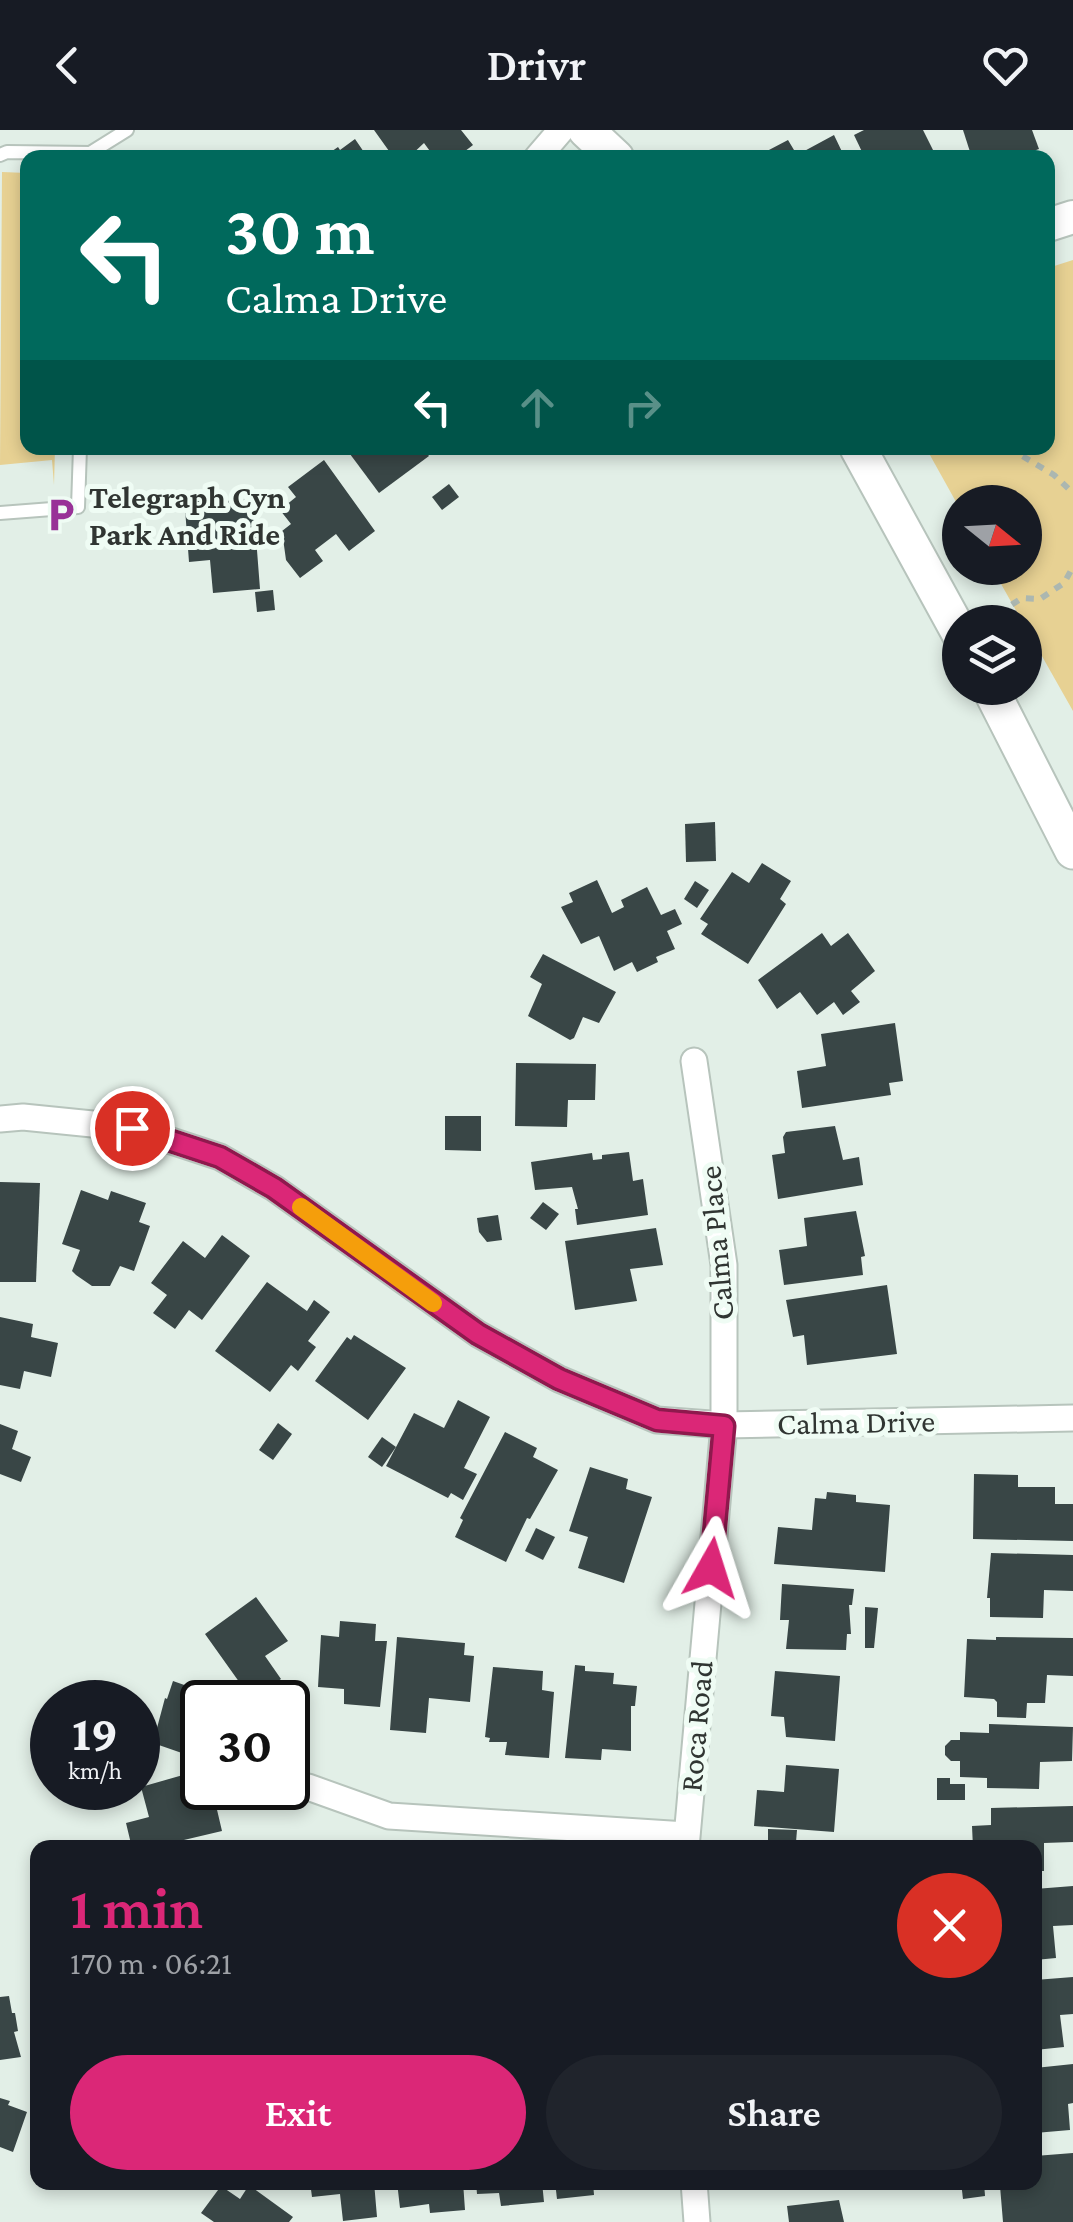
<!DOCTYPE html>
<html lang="en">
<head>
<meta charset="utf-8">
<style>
	body { margin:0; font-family:"Crimson Pro",serif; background:#20242c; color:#f1f3f6; height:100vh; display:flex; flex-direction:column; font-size:38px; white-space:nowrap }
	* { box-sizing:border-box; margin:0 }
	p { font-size:32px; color:#9ea1a6 }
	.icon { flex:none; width:55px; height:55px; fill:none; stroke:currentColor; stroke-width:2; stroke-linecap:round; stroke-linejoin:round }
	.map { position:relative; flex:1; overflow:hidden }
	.panel { position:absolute; left:30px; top:1710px; width:1012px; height:350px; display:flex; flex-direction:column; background:#171b24; border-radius:20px; box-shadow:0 5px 15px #0003 }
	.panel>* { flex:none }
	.hud { position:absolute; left:20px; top:20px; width:1035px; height:305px; border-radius:20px; box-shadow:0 5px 15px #0003; background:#00695c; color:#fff; overflow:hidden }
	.needle { width:65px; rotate:108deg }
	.controls { position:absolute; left:942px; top:355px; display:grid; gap:20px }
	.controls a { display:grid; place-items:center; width:100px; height:100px; border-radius:50%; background:#171b24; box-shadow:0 5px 15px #0003; font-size:50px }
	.speed { position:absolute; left:30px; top:1550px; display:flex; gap:20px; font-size:50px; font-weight:700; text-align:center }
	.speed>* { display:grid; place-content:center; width:130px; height:130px; border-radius:50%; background:#171b24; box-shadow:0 5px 15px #0003; line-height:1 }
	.speed small { font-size:25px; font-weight:400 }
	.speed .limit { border:5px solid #111; border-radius:15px; background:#fff; color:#111 }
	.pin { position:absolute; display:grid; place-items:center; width:85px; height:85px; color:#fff; margin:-42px; border:5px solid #fff; border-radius:50%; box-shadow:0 2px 10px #0007 }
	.me { position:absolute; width:110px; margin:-55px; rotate:6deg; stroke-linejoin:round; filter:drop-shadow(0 0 8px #0008) }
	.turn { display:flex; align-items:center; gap:35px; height:210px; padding:0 40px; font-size:45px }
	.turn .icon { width:130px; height:130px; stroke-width:2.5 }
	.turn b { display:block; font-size:70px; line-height:85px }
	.lanes { display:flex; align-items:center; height:95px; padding:0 40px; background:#0003; justify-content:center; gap:50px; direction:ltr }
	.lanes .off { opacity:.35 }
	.round { display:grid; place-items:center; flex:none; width:105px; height:105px; border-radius:52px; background:#20242c }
	.head { display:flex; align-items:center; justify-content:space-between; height:170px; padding:0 40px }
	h1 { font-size:60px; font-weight:600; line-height:75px; color:#db2777 }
	.cta { display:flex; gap:20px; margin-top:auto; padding:20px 40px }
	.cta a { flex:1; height:115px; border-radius:60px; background:#db2777; color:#fff; font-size:40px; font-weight:600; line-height:115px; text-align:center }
	.cta a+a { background:#20242c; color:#f1f3f6 }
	header { display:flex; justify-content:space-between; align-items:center; height:130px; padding:0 40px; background:#171b24; font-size:45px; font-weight:600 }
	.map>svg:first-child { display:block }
</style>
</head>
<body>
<header><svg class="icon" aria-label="back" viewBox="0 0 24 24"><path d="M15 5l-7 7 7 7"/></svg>Drivr<svg class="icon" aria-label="heart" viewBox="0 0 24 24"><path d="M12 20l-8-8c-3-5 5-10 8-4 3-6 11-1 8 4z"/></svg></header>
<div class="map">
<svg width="1073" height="2092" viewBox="0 0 1073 2092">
	<rect width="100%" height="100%" fill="#e2efe7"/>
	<g fill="#e7d193">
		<path d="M2,42L27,43L28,318H55L54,355L52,330L0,335Z"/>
		<path d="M1073,130V581L992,438H1025V372H960V379L926,318H1048V138Z"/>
	</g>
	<g fill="#394646">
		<path d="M374,0H461L473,15L456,28H435L424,13L408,28H394Z"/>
		<path d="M864,0H923L935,24L927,28H865L854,5Z"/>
		<path d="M963,0H1032L1039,19L1014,28H972Z"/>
		<path d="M834,5L845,28H771L767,21L788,10L797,25Z"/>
		<path d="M355,9L368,28H322L338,17L340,20Z"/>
		<path d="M351,318H423L429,326L379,363L347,320Z"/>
		<path d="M324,330L375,401L349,421L336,404L315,420L323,431L300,448L286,430L282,401L291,394L280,380L296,367L288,357Z"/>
		<path d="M449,354L459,367L442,380L432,367Z"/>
		<path d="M224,362V371L253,369L260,459L213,463L210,430L189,432L184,365Z"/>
		<path d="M273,460L275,480L257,482L255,462Z"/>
		<path d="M715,692L716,731L686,732L685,694Z"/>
		<path d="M762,733L791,751L780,769L786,774L748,834L701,804L708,794L700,789L732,742L749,753Z"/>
		<path d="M597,750L612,783L624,777L621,770L647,757L661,785L675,779L682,794L667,801L675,819L656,827L658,832L637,842L632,832L614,841L599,806L581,814L561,777L573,772L569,763Z"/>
		<path d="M695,751L709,760L697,778L684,769Z"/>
		<path d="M822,803L831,816L848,803L875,841L851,861L860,872L843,885L834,872L817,885L800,862L777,879L758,850Z"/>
		<path d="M543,824L616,862L599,893L583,887L574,908L570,910L528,886L542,854L530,847Z"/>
		<path d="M895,893L903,951L889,953L891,965L802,978L797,941L826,936L821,904Z"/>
		<path d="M516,933L596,934L595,970H568L567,997L515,996Z"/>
		<path d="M445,986H481V1021L445,1020Z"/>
		<path d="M835,996L843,1030L859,1027L863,1055L778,1069L772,1025L785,1023L783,1007L786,1002Z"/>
		<path d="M629,1022L633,1051L643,1049L648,1085L577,1095L575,1079H578L572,1057L535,1060L531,1032L592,1023L593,1030L602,1029V1025Z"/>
		<path d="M0,1052L40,1053L36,1152H0Z"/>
		<path d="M81,1060L108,1070L111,1061L146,1073L139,1092L150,1096L134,1141L120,1136L110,1156H92L76,1145L72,1141L80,1120L62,1114Z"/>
		<path d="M543,1072L559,1084L546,1100L530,1088Z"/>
		<path d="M856,1081L865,1126L861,1127L863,1145L784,1155L779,1120L807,1116L804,1088Z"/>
		<path d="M498,1085L502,1110L487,1112L479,1102L477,1088Z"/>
		<path d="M656,1098L663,1135L630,1139L637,1171L575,1180L565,1111Z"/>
		<path d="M222,1105L250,1126L202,1190L189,1180L175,1199L153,1183L167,1165L151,1153L183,1111L205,1128Z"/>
		<path d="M267,1152L307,1181L314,1170L330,1182L308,1211L316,1217L298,1241L291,1235L270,1262L215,1221Z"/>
		<path d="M887,1155L897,1224L807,1235L804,1205L793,1207L786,1170Z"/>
		<path d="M0,1187L33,1194L31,1207L58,1213L51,1247L24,1241L20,1259L0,1255Z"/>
		<path d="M354,1205L406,1238L368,1290L315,1251L347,1207L351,1210Z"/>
		<path d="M458,1270L490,1287L464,1338L477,1344L463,1370L451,1363L448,1368L386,1336L414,1283L444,1298Z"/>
		<path d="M278,1293L292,1304L273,1330L259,1320Z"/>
		<path d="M0,1294L18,1301L12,1319L31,1327L21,1352L0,1344Z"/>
		<path d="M505,1302L537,1318L533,1327L558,1340L530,1389L527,1388L506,1432L455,1407L463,1390L460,1388Z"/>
		<path d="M382,1307L396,1317L382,1337L368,1327Z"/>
		<path d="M590,1337L628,1349L626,1359L652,1367L624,1453L578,1438L588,1407L569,1401Z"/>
		<path d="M974,1344L1018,1345V1357H1055V1374H1073V1411L973,1409Z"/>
		<path d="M827,1362L856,1365V1372L890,1375L885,1442L774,1434L778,1397L812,1400L815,1368L826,1369Z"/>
		<path d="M536,1398L555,1407L543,1430L525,1421Z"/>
		<path d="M991,1423L1073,1425V1461L1044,1460L1043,1488L990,1487V1468H987Z"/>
		<path d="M782,1454L854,1459L852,1475H849L851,1504H847L846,1520L786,1519L789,1490H780Z"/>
		<path d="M256,1467L288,1511L265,1526L281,1549L252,1570L205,1504Z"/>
		<path d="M865,1477L878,1478L874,1518H865Z"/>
		<path d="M340,1491L376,1494L375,1511H387L380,1577L344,1574V1559L318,1557L321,1505L339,1507Z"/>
		<path d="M397,1507L465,1513L464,1525L474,1526L470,1572L429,1568L426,1603L390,1600Z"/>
		<path d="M996,1507L1073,1508V1546L1047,1545L1045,1573H1027L1026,1588L997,1587V1572L994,1569L964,1567L967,1509L996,1510Z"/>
		<path d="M575,1535L585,1536V1541L614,1543L613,1554L637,1556L635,1576H631V1621L602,1619L601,1630L565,1628Z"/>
		<path d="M493,1537L543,1541L542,1560L554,1562L549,1628L505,1625L507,1612H489L490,1608L485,1607Z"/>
		<path d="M775,1541L840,1546L835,1611L786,1607L784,1587L771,1586Z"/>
		<path d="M173,1551L221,1568L219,1572H202V1630L153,1613L165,1568L167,1569Z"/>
		<path d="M989,1594L1073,1597L1072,1631L1040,1632L1039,1659L987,1658V1648L960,1647V1631H951L945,1625V1616L951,1610H960V1602L989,1603Z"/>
		<path d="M786,1635L839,1639L834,1702L754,1696L757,1660L784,1662Z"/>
		<path d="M197,1641L204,1670L214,1667L222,1701L150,1718H132L126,1693L149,1687L141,1657Z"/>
		<path d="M937,1648H950V1654H965V1670H937Z"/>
		<path d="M1073,1676V1712L1044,1713V1741H1035V1718H973L972,1696L991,1695V1678Z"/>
		<path d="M768,1699L797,1700L796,1712L768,1711Z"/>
		<path d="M1073,1756V1795L1053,1796L1056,1828L1035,1830V1759Z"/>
		<path d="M1073,1847V1884L1060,1885L1064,1917L1035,1920V1850Z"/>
		<path d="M9,1866L12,1883H15L18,1901L14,1902L21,1927L0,1930V1867Z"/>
		<path d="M1073,1934V1973L1068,1974L1070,2000L1035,2003V1938Z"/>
		<path d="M0,1968L10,1971L8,1975L27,1982L13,2022L0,2017Z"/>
		<path d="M1073,2023V2092H1003L1000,2056L1035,2052V2026Z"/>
		<path d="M310,2052H374L377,2087L343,2091L340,2064L312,2067Z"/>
		<path d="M397,2052H463L465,2080L430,2083L429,2074L400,2078Z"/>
		<path d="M476,2052H542L544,2072L501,2076L499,2063L477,2064Z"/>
		<path d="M555,2052H593L594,2065L557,2069Z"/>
		<path d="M961,2052H984L985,2066L963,2069Z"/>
		<path d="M249,2055L293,2087L289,2092H214L201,2083L221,2056L240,2069Z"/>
		<path d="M839,2070L844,2092H789L787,2076Z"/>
	</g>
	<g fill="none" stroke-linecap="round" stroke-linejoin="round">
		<defs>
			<g id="service">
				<path d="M0,25L7,22L90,23L127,0"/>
				<path d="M0,383L78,377L80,318"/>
			</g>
			<g id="minor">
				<path d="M537,28L561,0"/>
				<path d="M0,989L23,987L132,998L220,1027L274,1058L478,1204L559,1249L657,1290L724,1295L1073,1288"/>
				<path d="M308,1657L389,1686L686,1705"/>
				<path d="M686,1718L724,1295V1135L694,931"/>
				<path d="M694,2052L697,2092"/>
			</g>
			<path id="tertiary" d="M1048,95L1073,87"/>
			<g id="secondary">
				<path d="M586,0L616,28"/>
				<path d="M858,318L960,504"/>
				<path d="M990,558L1073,721"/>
			</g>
		</defs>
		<use href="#service" stroke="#b7c4bc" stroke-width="16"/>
		<use href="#minor" stroke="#b7c4bc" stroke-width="29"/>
		<use href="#tertiary" stroke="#b7c4bc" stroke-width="36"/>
		<use href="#secondary" stroke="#b7c4bc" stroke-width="39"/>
		<g stroke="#acb7b0" stroke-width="6" stroke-dasharray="8 8" stroke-linecap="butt">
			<path d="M1009,318L1054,345L1073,363"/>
			<path d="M985,492L1022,468L1040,469L1064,453L1073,437"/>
		</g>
		<use href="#service" stroke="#fff" stroke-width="12"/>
		<use href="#minor" stroke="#fff" stroke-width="25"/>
		<use href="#tertiary" stroke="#fff" stroke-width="32"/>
		<use href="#secondary" stroke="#fff" stroke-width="35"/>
	</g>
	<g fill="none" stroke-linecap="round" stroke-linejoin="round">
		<defs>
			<path id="route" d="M132,998L220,1027L274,1058L478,1204L559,1249L657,1290L724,1296L711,1438"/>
		</defs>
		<use href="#route" stroke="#8e194d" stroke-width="25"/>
		<use href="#route" stroke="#db2777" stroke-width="18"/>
		<path stroke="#f59e0b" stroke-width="18" d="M301,1077L433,1173"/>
	</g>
	<defs>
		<symbol id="parking-bare" viewBox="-9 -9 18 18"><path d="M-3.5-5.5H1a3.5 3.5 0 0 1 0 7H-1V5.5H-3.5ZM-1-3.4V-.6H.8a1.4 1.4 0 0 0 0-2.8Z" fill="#983297" stroke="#effcf4" stroke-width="2.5" paint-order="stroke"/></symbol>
	</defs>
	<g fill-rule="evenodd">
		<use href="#parking-bare" x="36" y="360" width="50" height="50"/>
	</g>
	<g text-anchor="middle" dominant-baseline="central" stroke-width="10" stroke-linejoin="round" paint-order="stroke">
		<g font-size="32" font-weight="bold" fill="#303532" stroke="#effcf4" text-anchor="start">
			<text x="89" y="367">Telegraph Cyn<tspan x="89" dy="37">Park And Ride</tspan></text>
		</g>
		<g font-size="32" fill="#303532" stroke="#effcf4">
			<text transform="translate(716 1113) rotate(-95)">Calma Place</text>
			<text transform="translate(856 1292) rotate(-1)">Calma Drive</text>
			<text transform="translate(696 1596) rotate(-85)">Roca Road</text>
		</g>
	</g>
</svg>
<div class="controls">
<a><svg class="needle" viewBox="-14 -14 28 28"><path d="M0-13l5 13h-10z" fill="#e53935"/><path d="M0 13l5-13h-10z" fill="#9ea1a6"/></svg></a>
<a><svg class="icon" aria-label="layers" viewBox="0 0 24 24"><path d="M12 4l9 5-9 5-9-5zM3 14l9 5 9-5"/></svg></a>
</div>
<div class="speed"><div>19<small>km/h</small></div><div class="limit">30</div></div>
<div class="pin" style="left:132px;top:998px;background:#d93025"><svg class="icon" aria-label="arrive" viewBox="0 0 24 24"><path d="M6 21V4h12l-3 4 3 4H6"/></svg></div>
<svg class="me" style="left:711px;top:1438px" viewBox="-20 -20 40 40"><path d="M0-17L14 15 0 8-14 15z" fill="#db2777" stroke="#fff" stroke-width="4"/></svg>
<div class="hud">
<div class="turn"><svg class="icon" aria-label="left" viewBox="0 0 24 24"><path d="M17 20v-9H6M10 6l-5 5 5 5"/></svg><div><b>30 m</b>Calma Drive</div></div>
<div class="lanes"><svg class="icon" aria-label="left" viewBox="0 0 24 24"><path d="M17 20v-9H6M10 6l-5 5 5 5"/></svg><svg class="icon off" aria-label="ahead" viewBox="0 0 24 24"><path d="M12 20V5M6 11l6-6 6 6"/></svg><svg class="icon off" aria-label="right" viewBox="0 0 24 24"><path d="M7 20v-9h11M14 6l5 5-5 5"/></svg></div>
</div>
<section class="panel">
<div class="head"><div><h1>1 min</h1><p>170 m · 06:21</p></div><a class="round" style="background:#d93025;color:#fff"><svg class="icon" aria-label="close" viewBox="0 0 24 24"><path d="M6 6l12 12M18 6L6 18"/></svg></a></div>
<div class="cta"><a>Exit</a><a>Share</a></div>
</section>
</div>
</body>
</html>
